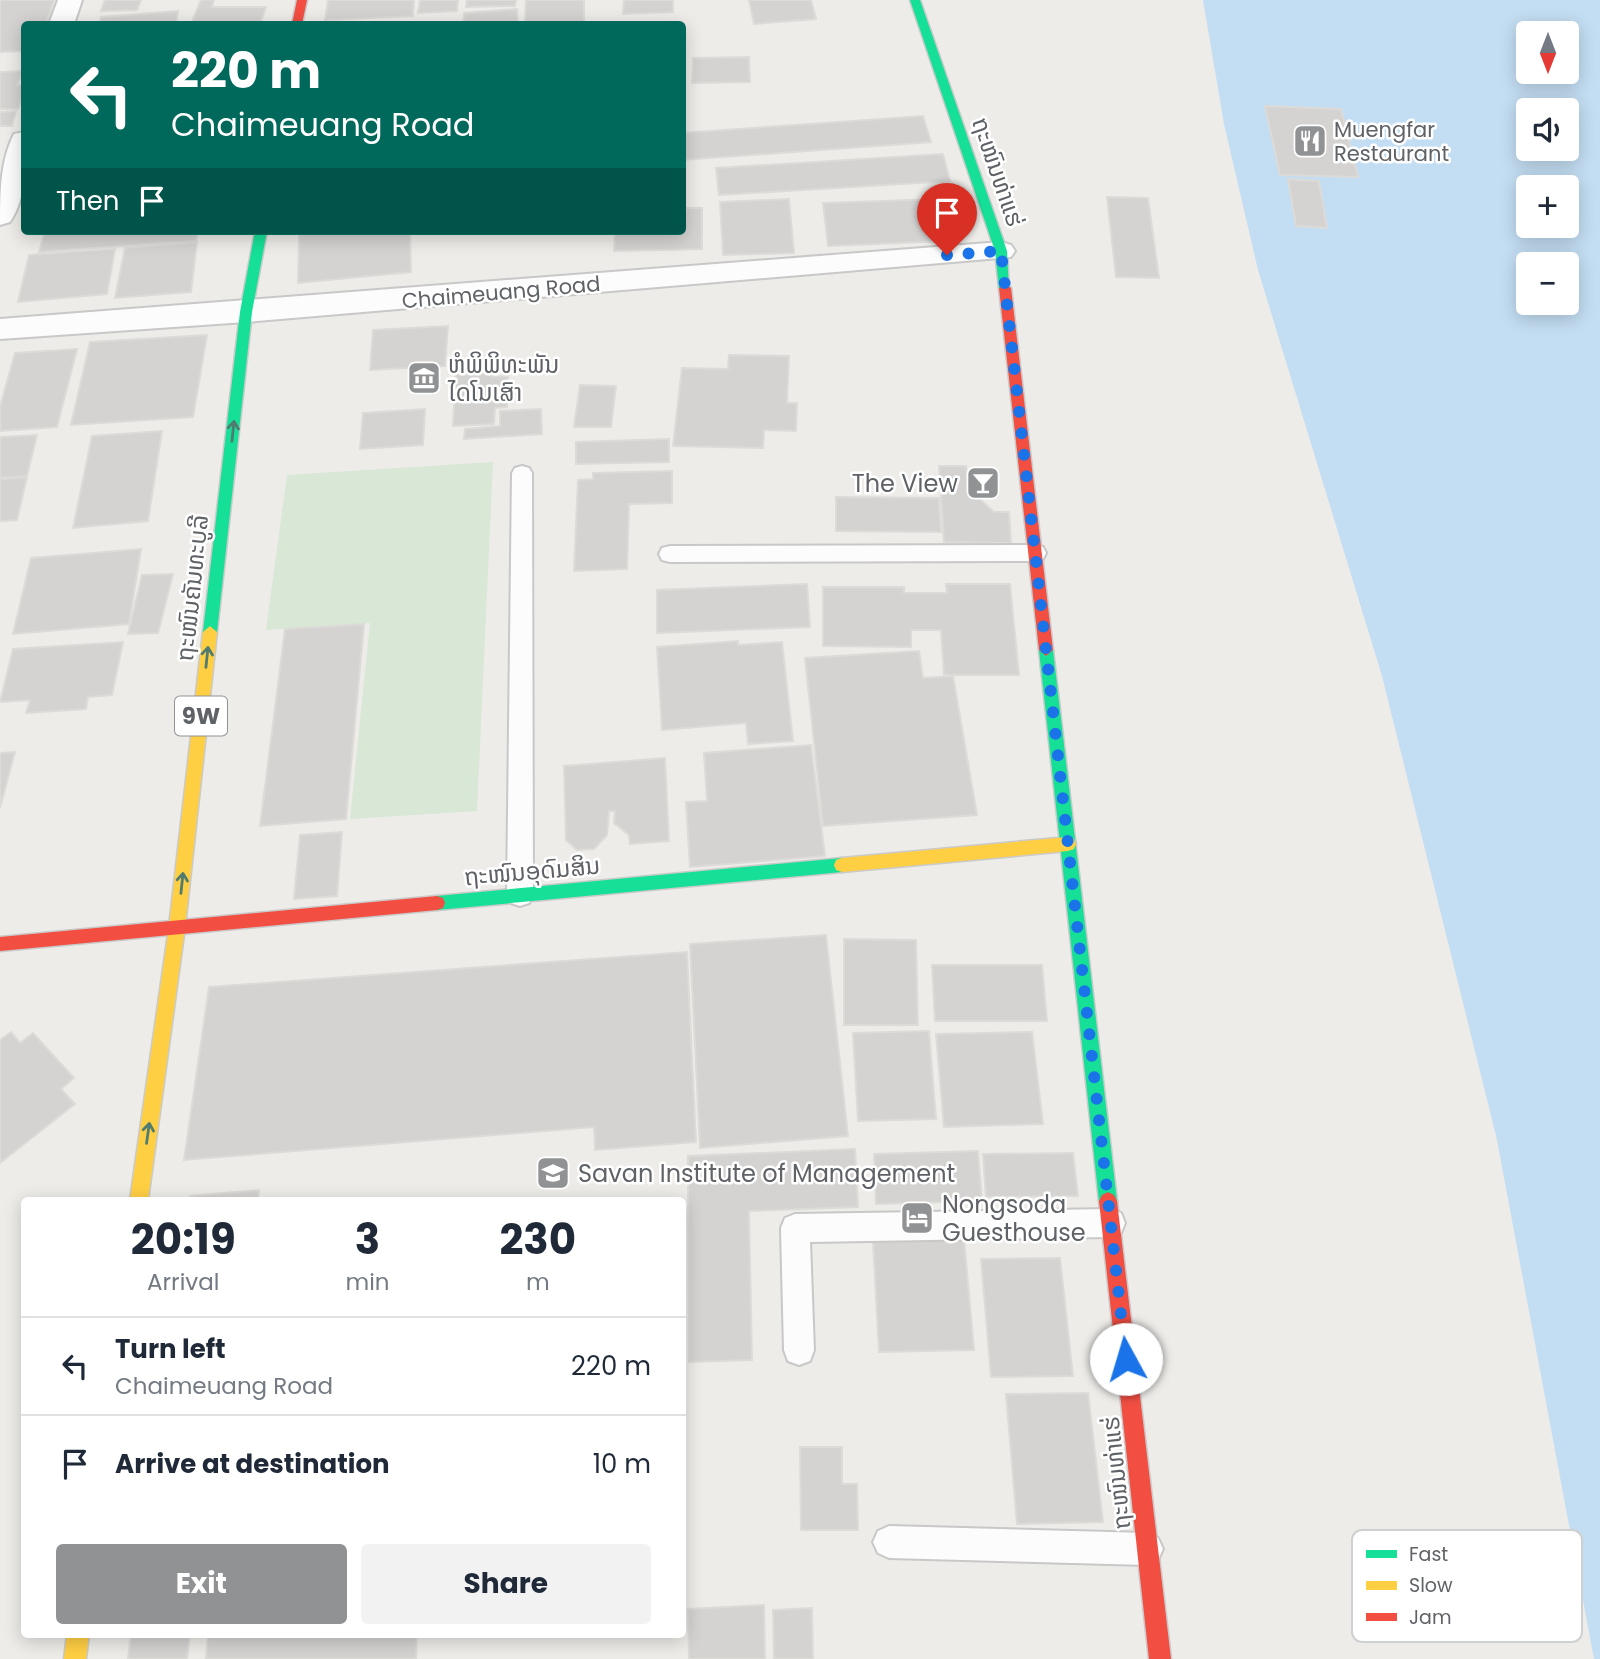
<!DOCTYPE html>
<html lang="en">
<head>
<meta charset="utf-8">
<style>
	body { margin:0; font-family:Poppins,"Noto Sans Lao",sans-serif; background:#f2f2f3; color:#1f2937; height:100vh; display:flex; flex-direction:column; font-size:26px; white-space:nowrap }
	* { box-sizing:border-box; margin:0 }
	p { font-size:23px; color:#747a83 }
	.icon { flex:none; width:38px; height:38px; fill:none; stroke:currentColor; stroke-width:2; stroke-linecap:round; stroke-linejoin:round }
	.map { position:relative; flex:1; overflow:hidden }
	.panel { position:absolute; left:21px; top:1197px; width:665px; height:441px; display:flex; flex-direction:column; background:#fff; border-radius:7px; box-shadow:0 4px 18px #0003 }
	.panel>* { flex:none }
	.hud { position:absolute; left:21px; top:21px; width:665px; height:214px; border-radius:7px; box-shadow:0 4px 18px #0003; background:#00695c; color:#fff; overflow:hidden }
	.needle { width:46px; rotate:180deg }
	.fabs { position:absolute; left:1516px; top:21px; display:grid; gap:14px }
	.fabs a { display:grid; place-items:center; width:63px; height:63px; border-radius:7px; background:#fff; box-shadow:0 4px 18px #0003; font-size:35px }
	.pin { position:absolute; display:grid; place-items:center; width:60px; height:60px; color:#fff; margin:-72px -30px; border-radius:50% 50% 50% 0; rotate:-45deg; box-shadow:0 0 7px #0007 }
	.pin .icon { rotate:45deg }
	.me { position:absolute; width:77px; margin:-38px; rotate:354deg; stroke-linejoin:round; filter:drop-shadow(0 0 5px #0008) }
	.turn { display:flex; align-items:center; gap:24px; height:147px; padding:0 35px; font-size:32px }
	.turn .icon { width:91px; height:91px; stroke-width:2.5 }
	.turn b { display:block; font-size:49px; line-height:60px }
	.then { display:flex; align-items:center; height:66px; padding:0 35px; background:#0003; gap:14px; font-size:26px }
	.eta { display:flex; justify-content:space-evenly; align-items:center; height:119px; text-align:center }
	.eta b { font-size:42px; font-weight:700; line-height:49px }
	.action { display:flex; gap:14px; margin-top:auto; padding:14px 35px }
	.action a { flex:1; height:80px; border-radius:7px; background:#919294; color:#fff; font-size:28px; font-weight:700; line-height:80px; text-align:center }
	.action a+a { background:#f2f2f3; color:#1f2937 }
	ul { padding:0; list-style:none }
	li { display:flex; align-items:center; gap:21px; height:98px; padding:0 35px; border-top:2px solid #e0e1e3 }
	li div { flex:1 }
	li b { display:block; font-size:26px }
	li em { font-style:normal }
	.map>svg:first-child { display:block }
</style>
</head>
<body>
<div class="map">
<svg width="1600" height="1659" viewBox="0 0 1600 1659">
	<rect width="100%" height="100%" fill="#edece9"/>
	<path fill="#d8e7d6" d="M493,462L477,811L350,819L370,623L266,630L287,475Z"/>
	<path fill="#c3ddf2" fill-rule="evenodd" d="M1203,0H1600V1659H1594L1497,1140L1382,676L1258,270L1224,124ZM1528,33H1566V72H1528ZM1528,110H1566V149H1528ZM1528,187H1566V226H1528ZM1528,264H1566V303H1528Z"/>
	<g fill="#d4d3d2" stroke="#dcdbd8" stroke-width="2">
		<path d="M0,0H54L46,24H24V51L0,52Z"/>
		<path d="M105,0H141L137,10L101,11Z"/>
		<path d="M201,0H214L212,7H266L260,24H191Z"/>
		<path d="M328,0H414L413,16L325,20Z"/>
		<path d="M420,0H458L457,11L418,13Z"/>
		<path d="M467,0H516L515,6L466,7Z"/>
		<path d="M526,0H584V24H525Z"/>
		<path d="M624,0H673V12L623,14Z"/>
		<path d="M749,0H811L816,19L754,24Z"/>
		<path d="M517,9L518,24H463L464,13Z"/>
		<path d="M178,11L176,24H99L101,17Z"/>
		<path d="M749,57L750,82L692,83L693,58Z"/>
		<path d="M23,71L17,85H24V94L18,109H0V72Z"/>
		<path d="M1265,106L1341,109L1358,177L1280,175Z"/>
		<path d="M16,111L12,126H0V112Z"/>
		<path d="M923,116L931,142L682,160V133Z"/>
		<path d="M943,154L950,181L719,195L716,168Z"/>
		<path d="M1288,179L1319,181L1327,228L1296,226Z"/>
		<path d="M1107,197L1148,198L1159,278L1116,277Z"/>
		<path d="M789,199L794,253L723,255L720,202Z"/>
		<path d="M940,199L947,241L828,246L823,203Z"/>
		<path d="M682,208H702V249L614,251L615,231H682Z"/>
		<path d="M45,231H198L196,241L39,252Z"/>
		<path d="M321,231H410L411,272L298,283L299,233Z"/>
		<path d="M197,242L191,292L115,298L125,248Z"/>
		<path d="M115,249L107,294L18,302L29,255Z"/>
		<path d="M448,326L445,366L370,370L373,330Z"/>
		<path d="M207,335L193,417L71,425L90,342Z"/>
		<path d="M77,349L57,427L0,431V407L15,353Z"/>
		<path d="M729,355L789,356L787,403H797L796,431L764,430L763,448L673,446L682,368L728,369Z"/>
		<path d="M493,363L492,377L508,376L507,407L495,408L494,424L453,426L456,365Z"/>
		<path d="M580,385L616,386L611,427H574Z"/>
		<path d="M425,409L423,445L360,449L363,413Z"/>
		<path d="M541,409L542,434L464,439L465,429L500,426V411Z"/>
		<path d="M162,431L148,521L73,528L92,436Z"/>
		<path d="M37,435L27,476L0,478V437Z"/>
		<path d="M669,439V462L576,464V442Z"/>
		<path d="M939,466H966L968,488L994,512H1009L1011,543L944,542Z"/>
		<path d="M672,471V503L629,504L627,569L574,571L578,480L593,479V473Z"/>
		<path d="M27,477L17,520L0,521V479Z"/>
		<path d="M836,497L939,498L941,532L836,531Z"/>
		<path d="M141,549L129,624L13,634L31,558Z"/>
		<path d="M173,574L158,633L128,634L142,575Z"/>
		<path d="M807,584L810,627L657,633V590Z"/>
		<path d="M946,584H1010L1019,675H944L941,630H911V647L823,646V587H904V593H947Z"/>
		<path d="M364,624L346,819L260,826L285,629Z"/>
		<path d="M738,641V645L782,642L793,741L748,744L746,723L662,730L657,647Z"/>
		<path d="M123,642L112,695L88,697L86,709L26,713L30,700L0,702L13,649Z"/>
		<path d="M919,651L923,678L953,676L977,815L823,826L805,658Z"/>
		<path d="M811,745L825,856L690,867L686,802L707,801L704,753Z"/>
		<path d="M15,752L0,808V753Z"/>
		<path d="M665,758L669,841L630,844L629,835L614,823L615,811H609L607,835L594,849L577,850L566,840L564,766Z"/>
		<path d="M342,832L337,896L294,899L300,835Z"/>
		<path d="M826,935L848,1136L700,1148L690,944Z"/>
		<path d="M844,939L916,940L918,1025H844Z"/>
		<path d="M687,952L696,1142L595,1150L594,1127L184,1160L209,987Z"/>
		<path d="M932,965H1042L1047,1021H935Z"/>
		<path d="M929,1031L936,1119L858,1121L853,1033Z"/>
		<path d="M11,1032L20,1043L33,1033L74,1078L61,1089L75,1104L0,1163V1040Z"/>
		<path d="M1032,1032L1043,1124L944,1127L936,1034Z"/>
		<path d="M855,1149L858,1207L749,1211L752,1360L689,1362L688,1156Z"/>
		<path d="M978,1151L982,1201L876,1204L874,1154Z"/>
		<path d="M1073,1153L1078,1196L986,1197L983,1154Z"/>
		<path d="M259,1190L258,1200H190V1196Z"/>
		<path d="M964,1239L974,1350L879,1352L873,1241Z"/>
		<path d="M1060,1258L1073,1376L991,1377L981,1259Z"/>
		<path d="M1088,1393L1103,1522L1017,1524L1006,1394Z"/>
		<path d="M800,1447H842V1484H857L858,1530H801Z"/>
		<path d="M764,1605L765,1659H689L688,1609Z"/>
		<path d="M812,1608L813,1659H774L773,1610Z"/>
		<path d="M131,1634H190L187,1659H128Z"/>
		<path d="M208,1634H417L416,1659H206Z"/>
	</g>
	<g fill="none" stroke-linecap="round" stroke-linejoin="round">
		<defs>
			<g id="lane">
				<path d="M522,466L529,468L532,473L533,895L529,903L520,906L511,903L507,895L512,473L515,468Z"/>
				<path d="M1035,545L1043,547L1046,553L1043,559L1035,561L670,562L662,560L659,554L662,548L670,546Z"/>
				<path d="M1111,1209L1121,1213L1125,1223L1121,1233L1111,1237L810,1242L814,1350L810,1361L799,1365L788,1361L784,1350L781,1228L785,1218L795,1214Z"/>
				<path d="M889,1526L1147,1533L1158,1538L1163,1549L1158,1560L1147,1565L889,1558L878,1553L873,1542L878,1531Z"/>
			</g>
			<g id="street">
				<path d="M58,0H82L74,24H49Z"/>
				<path d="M24,132C27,160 27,197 10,222L0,225C0,194 0,161 14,134Z"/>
				<path d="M1001,242L1011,245L1015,251L1011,257L246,322L0,339V319Z"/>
			</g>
			<g id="fast">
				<path d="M910,0H920L1007,251L1009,291H1001L999,288L995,251Z"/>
				<path d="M255,231H267L252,312L217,632L210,638L203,632L240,312Z"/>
				<path d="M1046,644L1053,650L1117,1201L1114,1207L1108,1210L1102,1207L1099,1201L1039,650Z"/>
				<path d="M842,858L848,860L850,865L848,870L842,872L437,910L431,908L429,903L431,898L437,896Z"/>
			</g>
			<g id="slow">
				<path d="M210,626L217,632L185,927L148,1200H130L169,927L203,632Z"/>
				<path d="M1068,837L1074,839L1076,844L1074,849L1068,851L842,872L836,870L834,865L836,860L842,858Z"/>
				<path d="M67,1634H89L86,1659H64Z"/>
			</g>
			<g id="jam">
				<path d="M297,0H307L302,24H292Z"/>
				<path d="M1005,284L1011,288L1053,650L1046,656L1039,650L999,288Z"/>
				<path d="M437,896L443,898L445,903L443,908L437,910L0,951V937Z"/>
				<path d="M1108,1192L1114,1195L1117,1201L1171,1659H1149L1099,1201L1102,1195Z"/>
			</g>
		</defs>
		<use href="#lane" stroke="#c8c8c8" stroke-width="4"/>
		<use href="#street" stroke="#c8c8c8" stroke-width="4"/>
		<use href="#fast" stroke="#cacaca" stroke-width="3"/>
		<use href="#slow" stroke="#cacaca" stroke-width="3"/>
		<use href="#jam" stroke="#cacaca" stroke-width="3"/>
		<use href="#lane" fill="#fcfcfc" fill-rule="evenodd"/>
		<use href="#street" fill="#fcfcfc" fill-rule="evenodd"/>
		<use href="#fast" fill="#16e098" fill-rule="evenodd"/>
		<use href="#slow" fill="#ffcf43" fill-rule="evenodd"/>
		<use href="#jam" fill="#f24e42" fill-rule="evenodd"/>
	</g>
	<defs><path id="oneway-shaft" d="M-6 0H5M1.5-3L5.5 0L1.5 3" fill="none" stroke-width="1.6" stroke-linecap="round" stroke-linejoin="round" transform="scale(1.75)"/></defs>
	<g stroke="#507b70">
		<use href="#oneway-shaft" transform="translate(233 431) rotate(-84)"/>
		<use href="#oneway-shaft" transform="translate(207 657) rotate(-84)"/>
		<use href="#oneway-shaft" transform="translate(182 883) rotate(-84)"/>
		<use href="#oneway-shaft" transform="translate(148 1133) rotate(-82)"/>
	</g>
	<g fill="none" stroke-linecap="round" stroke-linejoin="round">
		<path stroke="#1a73e8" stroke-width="12" stroke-dasharray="0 21.6" d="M947,255L1001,251L1126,1359"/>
	</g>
	<defs>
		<symbol id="restaurant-square" viewBox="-11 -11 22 22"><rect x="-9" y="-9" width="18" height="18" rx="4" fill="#919294" stroke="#fff"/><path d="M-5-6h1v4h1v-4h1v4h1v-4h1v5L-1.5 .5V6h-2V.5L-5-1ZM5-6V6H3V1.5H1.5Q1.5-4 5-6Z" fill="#fff"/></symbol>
		<symbol id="museum-square" viewBox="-11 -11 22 22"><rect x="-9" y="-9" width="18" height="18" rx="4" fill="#919294" stroke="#fff"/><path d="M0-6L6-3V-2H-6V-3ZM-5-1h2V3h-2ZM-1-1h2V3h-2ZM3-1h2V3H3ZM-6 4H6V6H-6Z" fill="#fff"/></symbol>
		<symbol id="bar-square" viewBox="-11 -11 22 22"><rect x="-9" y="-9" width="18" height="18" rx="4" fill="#919294" stroke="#fff"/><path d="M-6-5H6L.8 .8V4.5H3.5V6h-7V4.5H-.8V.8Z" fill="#fff"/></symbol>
		<symbol id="university-square" viewBox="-11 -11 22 22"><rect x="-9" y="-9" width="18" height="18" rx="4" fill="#919294" stroke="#fff"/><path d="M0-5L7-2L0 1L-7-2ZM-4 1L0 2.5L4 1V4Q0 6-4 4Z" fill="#fff"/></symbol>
		<symbol id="hotel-square" viewBox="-11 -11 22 22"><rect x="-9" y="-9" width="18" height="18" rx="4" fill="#919294" stroke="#fff"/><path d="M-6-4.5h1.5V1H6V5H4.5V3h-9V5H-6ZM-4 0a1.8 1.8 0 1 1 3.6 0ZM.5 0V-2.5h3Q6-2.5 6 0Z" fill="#fff"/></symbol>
	</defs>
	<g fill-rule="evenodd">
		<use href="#restaurant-square" x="1291" y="122" width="38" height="38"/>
		<use href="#museum-square" x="405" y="359" width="38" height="38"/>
		<use href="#bar-square" x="964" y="464" width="38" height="38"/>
		<use href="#university-square" x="534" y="1154" width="38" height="38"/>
		<use href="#hotel-square" x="898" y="1199" width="38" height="38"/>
	</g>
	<g text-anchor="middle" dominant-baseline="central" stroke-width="5" stroke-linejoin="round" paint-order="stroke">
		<g font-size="21" fill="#5f6266" stroke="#fff" text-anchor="start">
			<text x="1334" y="129">Muengfar<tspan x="1334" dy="24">Restaurant</tspan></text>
		</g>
		<g font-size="21" fill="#5f6266" stroke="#fff">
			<text transform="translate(501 292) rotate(-5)">Chaimeuang Road</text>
		</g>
		<rect fill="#fff" stroke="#8f9194" stroke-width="2" x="175" y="696.5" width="52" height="39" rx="5"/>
		<g font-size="23" font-weight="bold" fill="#5f6266">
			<text x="201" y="716">9W</text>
		</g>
		<g font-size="24" fill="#5f6266" stroke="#fff">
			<text transform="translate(998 172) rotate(71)">ຖະໜົນທ່າແຮ່</text>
			<text transform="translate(192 588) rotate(-84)">ຖະໜົນຄັນທະບູລີ</text>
			<text transform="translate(532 871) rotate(-5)">ຖະໜົນອຸດົມສິນ</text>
			<text transform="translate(1116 1473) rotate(-96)">ຖະໜົນທ່າແຮ່</text>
		</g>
		<g font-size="24" fill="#5f6266" stroke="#fff" text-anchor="start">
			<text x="448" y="364">ຫໍພິພິທະພັນ<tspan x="448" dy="28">ໄດໂນເສົາ</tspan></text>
			<text x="958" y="483" text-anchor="end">The View</text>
			<text x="578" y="1173">Savan Institute of Management</text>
			<text x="942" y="1204">Nongsoda<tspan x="942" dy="28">Guesthouse</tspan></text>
		</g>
	</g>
	<rect x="1352" y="1530" width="230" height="112" rx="10" fill="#fff" stroke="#cfd0d1" stroke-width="2"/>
	<rect x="1366" y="1550" width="31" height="8" fill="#16e098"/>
	<rect x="1366" y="1581" width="31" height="9" fill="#ffcf43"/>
	<rect x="1366" y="1613" width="31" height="8" fill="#f24e42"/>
	<g font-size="19" fill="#5f6266">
		<text x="1409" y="1561">Fast</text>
		<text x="1409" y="1592">Slow</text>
		<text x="1409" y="1624">Jam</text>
	</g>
</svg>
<div class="fabs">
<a><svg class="needle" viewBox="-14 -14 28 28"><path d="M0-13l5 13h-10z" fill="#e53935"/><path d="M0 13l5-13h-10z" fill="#747a83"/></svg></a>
<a><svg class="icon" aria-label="sound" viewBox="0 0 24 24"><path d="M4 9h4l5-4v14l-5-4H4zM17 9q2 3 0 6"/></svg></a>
<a>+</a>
<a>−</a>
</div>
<div class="pin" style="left:947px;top:255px;background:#d93025"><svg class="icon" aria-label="arrive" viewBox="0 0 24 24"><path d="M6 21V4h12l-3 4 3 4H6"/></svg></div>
<svg class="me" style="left:1126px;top:1359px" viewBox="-20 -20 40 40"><circle r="19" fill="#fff"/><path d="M0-13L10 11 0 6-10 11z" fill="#1a73e8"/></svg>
<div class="hud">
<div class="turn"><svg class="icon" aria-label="left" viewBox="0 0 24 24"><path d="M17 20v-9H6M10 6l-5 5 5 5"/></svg><div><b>220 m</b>Chaimeuang Road</div></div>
<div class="then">Then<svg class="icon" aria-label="arrive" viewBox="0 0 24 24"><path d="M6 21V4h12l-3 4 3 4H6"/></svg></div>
</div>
<section class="panel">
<div class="eta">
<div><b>20:19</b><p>Arrival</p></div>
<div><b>3</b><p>min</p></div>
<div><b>230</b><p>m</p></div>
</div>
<ul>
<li><svg class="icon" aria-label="left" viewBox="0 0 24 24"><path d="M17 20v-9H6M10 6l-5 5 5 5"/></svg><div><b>Turn left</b><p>Chaimeuang Road</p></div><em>220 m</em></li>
<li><svg class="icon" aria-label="arrive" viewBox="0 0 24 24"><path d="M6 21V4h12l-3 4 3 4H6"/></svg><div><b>Arrive at destination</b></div><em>10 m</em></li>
</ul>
<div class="action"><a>Exit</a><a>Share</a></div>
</section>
</div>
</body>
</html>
